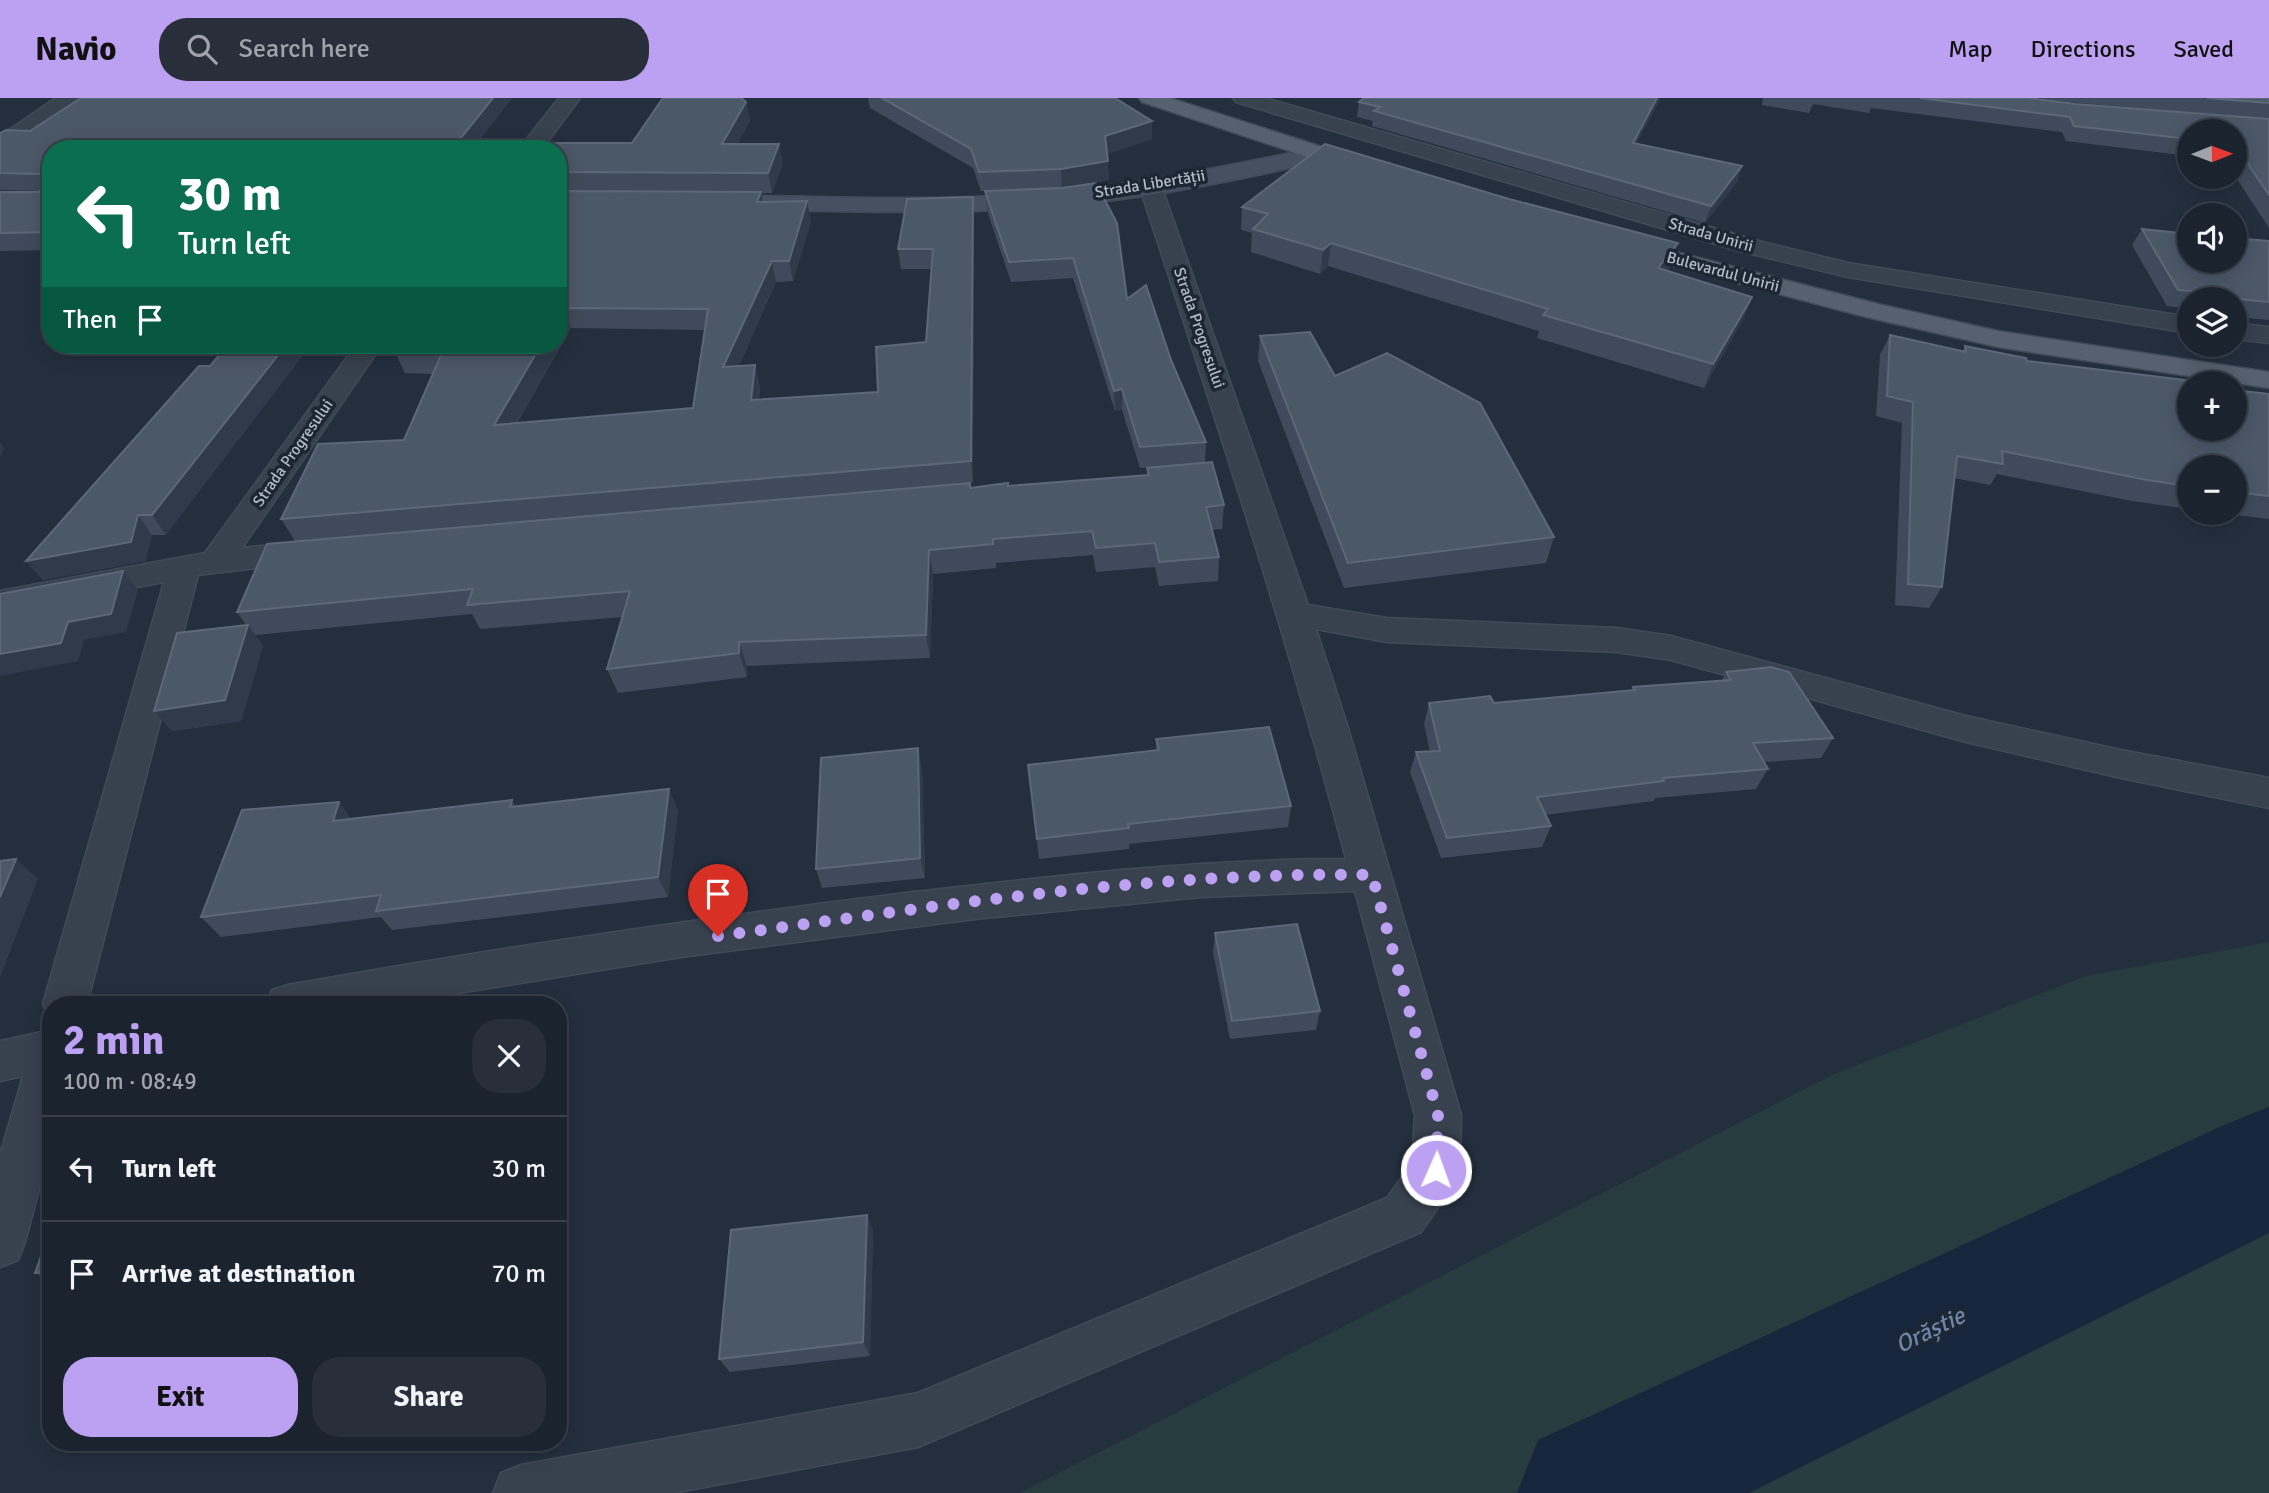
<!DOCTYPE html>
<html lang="en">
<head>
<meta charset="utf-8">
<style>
	body { margin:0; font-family:Signika,sans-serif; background:#282f3a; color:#f1f3f6; height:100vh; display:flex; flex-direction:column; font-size:26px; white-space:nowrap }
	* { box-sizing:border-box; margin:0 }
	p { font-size:23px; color:#a0a4aa }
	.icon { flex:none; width:38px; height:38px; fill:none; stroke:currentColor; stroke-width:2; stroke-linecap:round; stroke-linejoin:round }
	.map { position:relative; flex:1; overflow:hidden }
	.details { position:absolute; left:42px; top:898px; width:525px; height:455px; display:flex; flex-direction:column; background:#1b232e; border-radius:28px; box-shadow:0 4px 18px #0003,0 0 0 2px #39404a }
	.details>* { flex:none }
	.guide { position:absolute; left:42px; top:42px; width:525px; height:214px; border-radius:28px; box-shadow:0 4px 18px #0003,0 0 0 2px #39404a; background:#0b6e4f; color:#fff; overflow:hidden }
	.needle { width:46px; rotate:89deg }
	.fabs { position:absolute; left:2177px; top:21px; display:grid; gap:14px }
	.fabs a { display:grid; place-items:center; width:70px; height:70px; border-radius:50%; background:#1b232e; box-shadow:0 4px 18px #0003,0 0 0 2px #39404a; font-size:35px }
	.pin { position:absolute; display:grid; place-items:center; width:60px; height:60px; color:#fff; margin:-72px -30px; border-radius:50% 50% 50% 0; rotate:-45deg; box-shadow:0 0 7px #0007 }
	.pin .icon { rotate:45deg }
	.me { position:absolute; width:77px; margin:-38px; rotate:2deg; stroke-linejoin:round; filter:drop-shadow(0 0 5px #0008) }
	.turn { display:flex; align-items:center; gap:24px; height:147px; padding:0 21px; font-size:32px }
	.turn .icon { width:91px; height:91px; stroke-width:2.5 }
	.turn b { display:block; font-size:49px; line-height:60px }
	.then { display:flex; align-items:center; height:66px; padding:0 21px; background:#0003; gap:14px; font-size:26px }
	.round { display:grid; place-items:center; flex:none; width:74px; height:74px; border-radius:28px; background:#282f3a }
	.summary { display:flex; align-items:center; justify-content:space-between; height:119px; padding:0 21px }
	h1 { font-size:42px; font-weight:700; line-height:52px; color:#bca0f2 }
	.button { display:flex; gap:14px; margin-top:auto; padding:14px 21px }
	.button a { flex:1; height:80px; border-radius:28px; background:#bca0f2; color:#111; font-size:28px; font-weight:700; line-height:80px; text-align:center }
	.button a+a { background:#282f3a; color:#f1f3f6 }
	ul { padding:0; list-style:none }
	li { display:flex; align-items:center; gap:21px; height:105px; padding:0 21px; border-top:2px solid #39404a }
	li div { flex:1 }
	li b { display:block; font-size:26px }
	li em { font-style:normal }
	header { display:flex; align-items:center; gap:42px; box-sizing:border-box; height:98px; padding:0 35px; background:#bca0f2; color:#111 }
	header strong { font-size:33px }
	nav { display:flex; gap:38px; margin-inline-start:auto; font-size:24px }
	.search { width:490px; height:63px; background:#282f3a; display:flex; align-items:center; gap:18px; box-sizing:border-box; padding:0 24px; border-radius:28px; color:#a0a4aa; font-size:26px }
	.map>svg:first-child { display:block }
</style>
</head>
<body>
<header>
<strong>Navio</strong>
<div class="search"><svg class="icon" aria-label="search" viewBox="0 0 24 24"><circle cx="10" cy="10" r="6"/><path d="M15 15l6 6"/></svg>Search here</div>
<nav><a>Map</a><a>Directions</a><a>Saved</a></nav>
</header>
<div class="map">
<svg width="2269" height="1395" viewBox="0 0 2269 1395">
	<rect width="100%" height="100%" fill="#242f3e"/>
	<path fill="#263c3f" d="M2269,844V1395H1020L1834,976L2086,878Z"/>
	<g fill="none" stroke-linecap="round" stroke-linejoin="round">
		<path fill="#17263c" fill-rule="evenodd" d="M2269,1009V1135L1749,1395H1517L1538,1342L2224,1027Z"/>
		<defs>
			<g id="street">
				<path d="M56,0H80L8,53L0,55V38Z"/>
				<path d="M559,0H580L542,51H519Z"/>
				<path d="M1233,0H1265L1755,142L1848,165L2189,219V235L1848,179L1739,153L1236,4Z"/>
				<path d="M1150,80L1158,82L1161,87L1308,507L1387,520L1617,530L1671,538L1966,618L2121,652L2269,680V710L2121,680L1966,644L1671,562L1617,554L1387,544L1316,531L1348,630L1461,1017L1460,1072L1453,1088L1421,1134L918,1349L673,1395H493L501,1375L521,1367L918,1295L1387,1100L1412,1065L1415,1017L1355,793L1201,799L975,821L681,859L390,906H266L272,892L288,887C490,851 694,821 898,796C1047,779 1196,761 1346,761C1286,533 1212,310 1139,87L1142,82Z"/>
				<path d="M2235,225L2269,229V245L2235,241Z"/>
				<path d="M356,247H382L242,450L312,443L323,446L328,453L323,460L312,463L198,477L87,906H51L49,920L43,906L164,484L0,515V493L205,455Z"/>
				<path d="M51,932V1046L25,1144L18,1162L0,1169V1057L23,978L0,983V943Z"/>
			</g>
			<path id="secondary" d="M1320,49L1328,51L1331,56L1328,61C1233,84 1120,105 1023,111C934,116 845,113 756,112L748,110L744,105L748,100L756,98C846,99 937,103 1027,96C1125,89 1223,69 1320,49Z"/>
			<g id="primary">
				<path d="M1139,0H1170L1372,65L1375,70L1372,75H1356L1142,4Z"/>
				<path d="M1622,140L1878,206L1998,233L2269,274V290L1998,249L1866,219L1613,152L1610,147L1613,142Z"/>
			</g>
		</defs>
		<use href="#street" stroke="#414a57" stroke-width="3"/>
		<use href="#secondary" stroke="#414a57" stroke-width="3"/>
		<use href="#primary" stroke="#414a57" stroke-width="3"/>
		<use href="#street" fill="#38414e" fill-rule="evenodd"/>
		<use href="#secondary" fill="#465061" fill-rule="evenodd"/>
		<use href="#primary" fill="#56606e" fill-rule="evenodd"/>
	</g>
	<g fill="#3f4b5c" fill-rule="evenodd">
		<path d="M512,0L472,51H51V152L0,153V94H39L41,93L0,92V35Z"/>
		<path d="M868,0H1115L1152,23V41L1107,56L1109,82L1062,90L1127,201L1171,262L1206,344L1205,365L1140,370L1122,312L1115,313L1073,180L1011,184L987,112L985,93H981L973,70L870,10Z"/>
		<path d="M1763,0H2028L2075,6L2269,21V130L2235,78V33H2189V58L2066,43L2062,34L1871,10L1869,15L1813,6L1809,15L1762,7Z"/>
		<path d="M2036,0H2269V21L2067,4Z"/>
		<path d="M746,4L750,23L737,46L783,65L772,95H761L763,104L811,123L793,183L776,184L739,268L760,288L759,301L878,294L926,244L932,171H901L898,151L974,119L973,384L970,385L971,390L1008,388L1147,377V370L1224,407L1222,431L1212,432L1219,459L1218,483L1159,488L1155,469L1096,474L1093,457L996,465V470L933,476L930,560L747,568V579L618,595L607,571L622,519L480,531L472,516L255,537L263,548L241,623L172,633L154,613L246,527L237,514L295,443L281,421L404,342L433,276L405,275L395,254L558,247V51L632,45ZM571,230L705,232L693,310L517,325Z"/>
		<path d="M1359,4L1636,46L1742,68L1737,84L1705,125L1372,28L1373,23L1357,19Z"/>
		<path d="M1509,101L1678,145L1670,169L1667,173L1752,199L1742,223L1704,290L1537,240L1539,233L1328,168L1320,176L1251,154L1252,135L1241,132L1242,109Z"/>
		<path d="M2142,131L2269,143V222L2235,219V201H2189V211L2167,208L2132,147Z"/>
		<path d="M1890,237L1963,253L1965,248L2027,263L2269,296V421L2220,415H2235V369H2189V411L2132,403L1997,376L1990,387L1954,380L1942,489L1929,510L1895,507L1902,325L1876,318L1880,257Z"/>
		<path d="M1260,238L1335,278L1554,439L1546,465L1344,490L1258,263Z"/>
		<path d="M210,268L166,437H152L145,463L43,482L26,463Z"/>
		<path d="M1726,574L1833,640L1821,660L1764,664L1768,671L1756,691L1655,700L1654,703L1545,717L1551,728L1542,749L1441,760L1410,674L1416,654H1430L1424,626L1429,605H1494L1631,593L1633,589L1722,582Z"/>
		<path d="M1156,641L1291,708L1288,729L1129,746V751L1039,761L1028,667L1156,653Z"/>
		<path d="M922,671L925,780L822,790L816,771Z"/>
		<path d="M512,702L515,708L678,712L668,799L392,832L381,819L221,839L201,819L351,720Z"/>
		<path d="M1215,835L1320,913L1316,932L1230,941L1213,854Z"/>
		<path d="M51,1130V1183L35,1175Z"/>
		<path d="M873,1132L870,1258L730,1274L719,1261Z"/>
	</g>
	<g fill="#2f3b4b">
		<path d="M493,0H512L472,51H452Z"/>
		<path d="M1657,0H1661L1628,61L1633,45Z"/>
		<path d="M746,4L750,23L727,65L722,46Z"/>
		<path d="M1152,23V41L1105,57V38Z"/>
		<path d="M779,46L783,65L772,95L768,75Z"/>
		<path d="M1108,63L1109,82L1062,90L1061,71Z"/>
		<path d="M1742,68L1737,84L1705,125L1711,108Z"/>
		<path d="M761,94L765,114L757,104Z"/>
		<path d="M973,99L974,119L973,384L971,363Z"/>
		<path d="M807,103L811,123L793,183L789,163Z"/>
		<path d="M1331,145L1328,168L1320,176L1323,152Z"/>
		<path d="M1678,145L1670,169L1650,193L1658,170Z"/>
		<path d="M772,163L776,184L729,291L723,269Z"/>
		<path d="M1752,199L1742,223L1704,290L1713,266Z"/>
		<path d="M563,210L571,230L503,348L494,327L541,247H558V218Z"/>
		<path d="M286,247H311L166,437L152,417Z"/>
		<path d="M755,267L760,288L757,323L751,302Z"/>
		<path d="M1122,291V312L1115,313L1114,293Z"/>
		<path d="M0,344L4,350L0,360Z"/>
		<path d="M138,417L152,437L145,463L43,482L26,463Z"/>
		<path d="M929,452L933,476L930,560L926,537Z"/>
		<path d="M123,473L138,492L126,534L84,542L78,563L0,578V556Z"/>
		<path d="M248,527L263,548L241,623L172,633L154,613Z"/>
		<path d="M739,544L747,568V579L739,555Z"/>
		<path d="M918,650L922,671L925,780L920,760Z"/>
		<path d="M669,691L678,712L668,799L658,779Z"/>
		<path d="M339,704L354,724L333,723Z"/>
		<path d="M16,761L38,781L0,879V799Z"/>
		<path d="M867,1117L873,1132L870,1258L863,1244Z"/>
	</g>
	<g fill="#4b5868" stroke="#5c6777" stroke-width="2">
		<path d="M81,0H493L452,51H51V134L0,135V94H39L42,91V76L0,75V35L6,32L30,33Z"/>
		<path d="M663,0H741L746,4L722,46H779L768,75L558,74V51H544L548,45H632Z"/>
		<path d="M882,0H1115L1152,23L1105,38L1108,63L1061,71L979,74L971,51Z"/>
		<path d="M1364,0H1657L1633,45L1742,68L1711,108L1374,13L1380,9L1359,4Z"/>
		<path d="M1920,0H2028L2075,6L2269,21V97L2235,47V33H2189V41L2074,28L2070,19Z"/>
		<path d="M2207,0H2269V5Z"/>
		<path d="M1325,46L1509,101L1678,145L1658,170L1752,199L1713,266L1543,217L1548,211L1331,145L1323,152L1253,131L1268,116L1242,109Z"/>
		<path d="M1096,85L1117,125L1127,201L1146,187L1171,262L1206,344L1140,349L1122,291L1114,293L1073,160L1009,164L985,93L1062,90Z"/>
		<path d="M558,93L761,94L757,104L807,103L789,163H772L723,269L755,267L751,302L878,294L876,249L926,244L933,151H898L907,101L973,99L971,363L281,421L318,346L404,342L442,255L395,254L400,247H541L494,327L693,310L708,211L563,210L558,218Z"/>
		<path d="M2142,131L2189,136V163H2235V140L2269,143V204L2206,198L2204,194L2178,192Z"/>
		<path d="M1310,234L1335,278L1387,255L1480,305L1554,439L1348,465L1260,238Z"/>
		<path d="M1890,237L1966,254L1965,248L2026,260L2027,263L2210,285H2189V331H2235V292L2269,296V398L2235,394V369H2189V388L2147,382L2002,353L2003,366L1957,358L1942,489L1908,486L1913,304L1887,298Z"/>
		<path d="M228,247H286L152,417H138L131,444L26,463L199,268H210Z"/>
		<path d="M1212,364L1224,407L1206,409L1219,459L1159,464L1155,445L1096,450L1092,433L993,441V446L929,452L926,537L739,544V555L607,571L630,493L467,507L473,491L237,514L267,446L970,385V390L1008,385V388L1149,377L1147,370Z"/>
		<path d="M123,473L111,516L68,524L61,545L0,556V496Z"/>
		<path d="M248,527L225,602L154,613L177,535Z"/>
		<path d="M1771,569L1789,574L1833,640L1753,645L1768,671L1663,680L1664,683L1537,699L1551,728L1447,740L1416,654L1440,653L1429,605L1490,598L1494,605L1635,592L1633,589L1731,582L1726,574Z"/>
		<path d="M1269,629L1291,708L1128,726L1129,730L1037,741L1028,667L1159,652L1156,641Z"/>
		<path d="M918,650L920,760L816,771L821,660Z"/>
		<path d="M669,691L658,779L376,813L381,797L201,819L242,712L339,704L333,723L512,702L510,709Z"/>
		<path d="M16,761L0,799V763Z"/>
		<path d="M1297,826L1320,913L1232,923L1215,835Z"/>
		<path d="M867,1117L863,1244L719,1261L731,1132Z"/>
		<path d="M51,1130V1173L35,1175Z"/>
	</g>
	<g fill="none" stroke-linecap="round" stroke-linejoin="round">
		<path stroke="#bca0f2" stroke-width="12" stroke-dasharray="0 21.6" d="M718,838C935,809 1153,773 1372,777L1438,1017L1436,1072"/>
	</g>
	<g text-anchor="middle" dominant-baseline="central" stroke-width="7" stroke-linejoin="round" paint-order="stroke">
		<g font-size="16" fill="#b4bcc9" stroke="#1d2633">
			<text transform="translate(1150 86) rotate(-9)">Strada Libertății</text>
			<text transform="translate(1711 137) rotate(16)">Strada Unirii</text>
			<text transform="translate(1723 174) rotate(15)">Bulevardul Unirii</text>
			<text transform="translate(1199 230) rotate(71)">Strada Progresului</text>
			<text transform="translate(293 355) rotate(-55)">Strada Progresului</text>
		</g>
		<g font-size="24" font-style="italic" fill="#6d86a8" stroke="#1d2633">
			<text transform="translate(1930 1232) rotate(-26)">Orăștie</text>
		</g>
	</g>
</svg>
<div class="fabs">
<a><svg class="needle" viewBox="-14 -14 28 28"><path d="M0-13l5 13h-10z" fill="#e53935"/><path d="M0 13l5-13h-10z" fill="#a0a4aa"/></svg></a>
<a><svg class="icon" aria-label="sound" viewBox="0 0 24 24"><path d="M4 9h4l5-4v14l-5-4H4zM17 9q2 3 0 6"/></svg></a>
<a><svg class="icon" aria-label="layers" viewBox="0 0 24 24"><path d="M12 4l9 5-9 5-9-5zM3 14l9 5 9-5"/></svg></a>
<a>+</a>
<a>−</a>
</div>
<div class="pin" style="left:718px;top:838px;background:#d93025"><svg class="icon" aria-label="arrive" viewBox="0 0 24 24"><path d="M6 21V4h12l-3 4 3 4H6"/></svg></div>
<svg class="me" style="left:1436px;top:1072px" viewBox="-20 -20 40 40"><circle r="17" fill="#bca0f2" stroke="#fff" stroke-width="3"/><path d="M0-11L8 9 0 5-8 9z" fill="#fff"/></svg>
<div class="guide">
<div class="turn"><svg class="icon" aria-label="left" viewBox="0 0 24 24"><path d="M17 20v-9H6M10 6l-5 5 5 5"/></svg><div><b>30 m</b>Turn left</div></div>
<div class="then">Then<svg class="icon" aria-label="arrive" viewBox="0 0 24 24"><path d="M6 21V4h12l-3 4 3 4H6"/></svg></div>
</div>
<section class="details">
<div class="summary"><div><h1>2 min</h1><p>100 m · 08:49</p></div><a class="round"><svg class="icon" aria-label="close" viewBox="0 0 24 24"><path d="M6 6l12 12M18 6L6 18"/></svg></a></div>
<ul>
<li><svg class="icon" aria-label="left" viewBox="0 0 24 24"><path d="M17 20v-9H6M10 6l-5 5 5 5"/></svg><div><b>Turn left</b></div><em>30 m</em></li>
<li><svg class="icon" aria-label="arrive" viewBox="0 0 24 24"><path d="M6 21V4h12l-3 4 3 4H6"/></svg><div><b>Arrive at destination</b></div><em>70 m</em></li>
</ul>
<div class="button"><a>Exit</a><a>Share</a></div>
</section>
</div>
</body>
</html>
